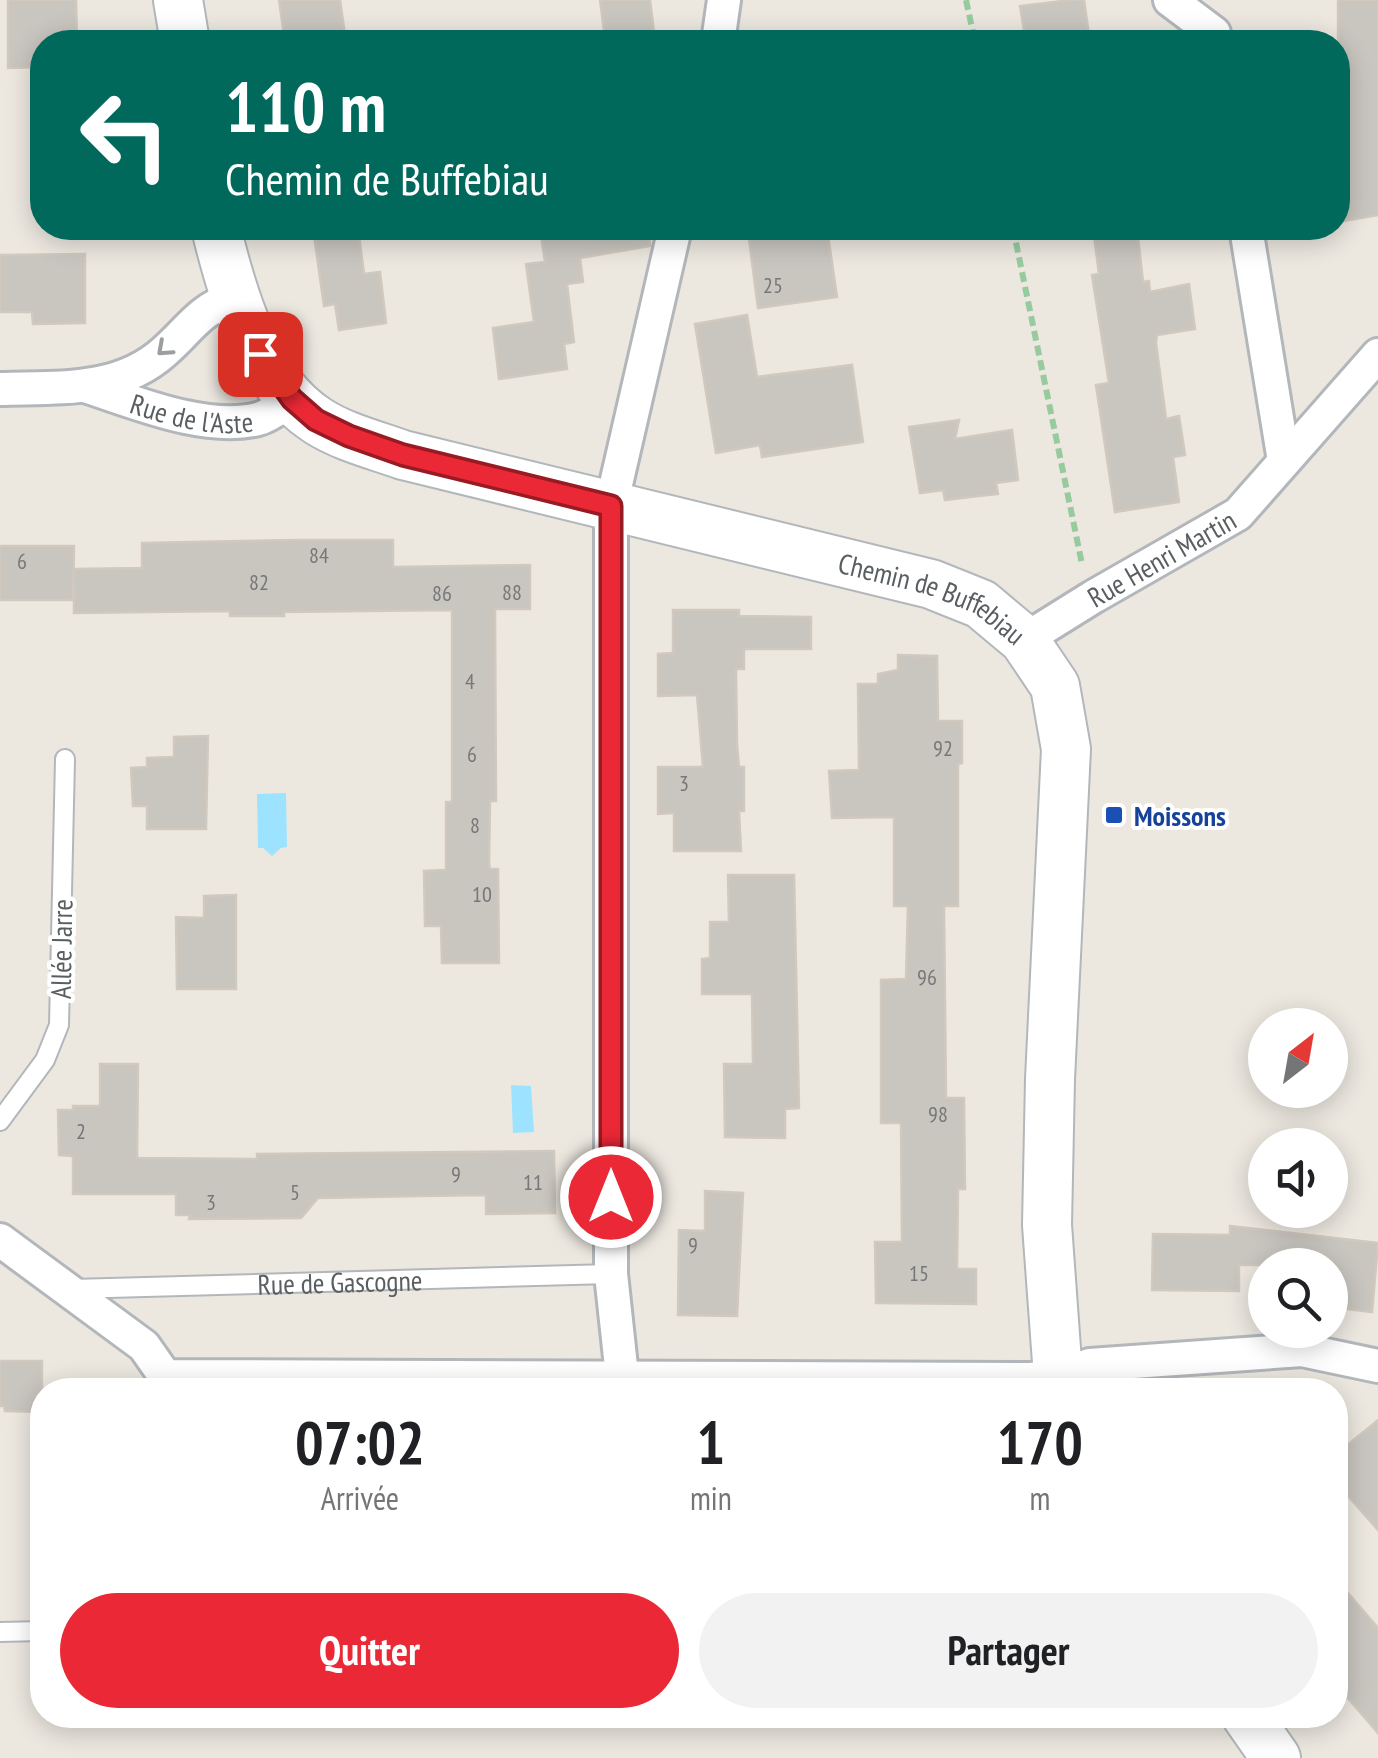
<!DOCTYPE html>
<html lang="fr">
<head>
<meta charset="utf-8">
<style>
	body { margin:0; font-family:"PT Sans Narrow",sans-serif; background:#f2f2f2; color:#202124; height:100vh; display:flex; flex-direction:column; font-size:38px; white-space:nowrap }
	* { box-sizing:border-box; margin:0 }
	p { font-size:32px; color:#757577 }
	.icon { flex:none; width:55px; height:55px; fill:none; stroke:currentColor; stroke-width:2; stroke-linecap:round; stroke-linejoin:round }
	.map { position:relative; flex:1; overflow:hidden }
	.side { position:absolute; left:30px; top:1378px; width:1318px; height:350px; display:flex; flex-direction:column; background:#fff; border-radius:40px; box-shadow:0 5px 25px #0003 }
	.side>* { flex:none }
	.banner { position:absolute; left:30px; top:30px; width:1320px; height:210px; border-radius:40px; box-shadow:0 5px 25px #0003; background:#00695c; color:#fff; overflow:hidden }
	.needle { width:65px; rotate:31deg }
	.controls { position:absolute; left:1248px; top:1008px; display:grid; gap:20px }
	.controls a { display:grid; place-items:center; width:100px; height:100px; border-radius:50%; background:#fff; box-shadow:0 5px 25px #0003; font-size:50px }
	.pin { position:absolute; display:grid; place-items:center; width:85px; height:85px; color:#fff; margin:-42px; border-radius:20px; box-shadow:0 5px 15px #0006 }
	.me { position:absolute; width:110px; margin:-55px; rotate:0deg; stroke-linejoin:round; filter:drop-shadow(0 0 8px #0008) }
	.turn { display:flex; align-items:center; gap:35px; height:210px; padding:0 30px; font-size:45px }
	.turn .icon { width:130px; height:130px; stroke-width:2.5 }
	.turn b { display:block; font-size:70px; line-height:85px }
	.eta { display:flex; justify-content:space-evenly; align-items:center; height:170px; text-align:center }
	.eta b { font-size:60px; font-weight:800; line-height:70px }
	.button { display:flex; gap:20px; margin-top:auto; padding:20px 30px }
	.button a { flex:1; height:115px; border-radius:60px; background:#ea2836; color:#fff; font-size:40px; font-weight:800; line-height:115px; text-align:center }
	.button a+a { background:#f2f2f2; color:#202124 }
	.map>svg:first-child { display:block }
</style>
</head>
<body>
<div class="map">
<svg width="1378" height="1758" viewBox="0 0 1378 1758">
	<rect width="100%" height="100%" fill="#ece8e0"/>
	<g fill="#9de3ff">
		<path d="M286,793L287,847L281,848L272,856L263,848H258L257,794Z"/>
		<path d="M511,1085L531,1086L534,1132L513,1133Z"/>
	</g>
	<g fill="#c9c5bf" stroke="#d1c8be" stroke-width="2.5">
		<path d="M8,0H76L77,42H42V67L8,68Z"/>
		<path d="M279,0H340L346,42H285Z"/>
		<path d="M600,0H650L654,32L605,38Z"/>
		<path d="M1071,0H1084L1090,42H1026L1020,6Z"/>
		<path d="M1338,0H1378V215L1338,222Z"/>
		<path d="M313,228H358L364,274L380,272L386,323L339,330L335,304L324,306Z"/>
		<path d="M540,228H649L650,246L580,258L583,282L567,284L574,342L564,344L567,369L499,379L493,328L534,322L526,264L545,262Z"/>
		<path d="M758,228H827L837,297L758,308L748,231L758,230Z"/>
		<path d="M1093,228H1137L1143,282L1149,281L1150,292L1189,284L1195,329L1157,335L1156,343L1166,419L1179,416L1185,455L1173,457L1179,502L1115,512L1096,385L1109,383L1092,275L1099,274Z"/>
		<path d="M85,254V323L33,324L32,312H0V255Z"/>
		<path d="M747,315L757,377L852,365L863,442L762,457L760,445L716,453L695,324Z"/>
		<path d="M959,420L955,439L1012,430L1018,480L996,483L998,494L970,497L945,500L943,490L920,493L909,427Z"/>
		<path d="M299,540H393V567L530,565V609H495L496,801H490L489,864L490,869H498L499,963H442L441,926H425L424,871L446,870V802H452V610L284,612V616H230V611L74,613V569L142,568V543Z"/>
		<path d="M0,546H74L73,600H0Z"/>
		<path d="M673,610H739V616L811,617V649H744V669H736L737,744L739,767H744V811H739L741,851H674V813L658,814V767H703L697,695L658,696V654L673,653Z"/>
		<path d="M898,655L937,656L938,721H962V763L958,764V906H944L946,1098H964L965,1189H958L957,1269H976V1304L876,1303L875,1242H902L901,1123H881V980L906,979L908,906H894V817L832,818L829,771L859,770L858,684H878V674L898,670Z"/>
		<path d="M208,736L206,829H147V806H133L131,768L147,767V758L174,757V737Z"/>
		<path d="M728,875H794L799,1108L785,1109V1138L725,1137L724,1064H753L752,994H702V959L710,958V922H729Z"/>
		<path d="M236,895V989H177L176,917L204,918V896Z"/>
		<path d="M100,1064H138L137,1158L257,1159V1154L554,1151L555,1213L486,1214V1195L419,1196L318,1198L301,1218L189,1219L190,1215H176V1194H73V1156L59,1155L58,1110H73V1106H100Z"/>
		<path d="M705,1191L743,1193L737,1316L678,1315L679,1230L705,1231Z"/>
		<path d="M1230,1226L1378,1243L1372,1312L1330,1307V1265H1239V1291L1152,1290L1153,1234L1230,1235Z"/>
		<path d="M0,1361H42V1412L5,1411L4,1406H0Z"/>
		<path d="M1378,1420V1530L1335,1481V1455Z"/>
		<path d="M1335,1578L1378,1628V1733L1335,1683Z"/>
	</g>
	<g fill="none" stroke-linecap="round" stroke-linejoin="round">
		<defs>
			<g id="lane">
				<path d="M0,1121L45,1060L59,1025L65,759"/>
				<path id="s1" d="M72,1289L611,1274"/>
				<path d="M0,1632L42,1631"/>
			</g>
			<g id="street">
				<path d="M1170,0L1214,33L1215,42"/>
				<path d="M718,42L724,0"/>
				<path d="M1246,228L1284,461"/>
				<path id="s2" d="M88,387C137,403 206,432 258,419C270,416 281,406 292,399"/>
				<path d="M0,389C58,387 119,393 165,351C191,328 198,311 233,298"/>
				<path id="s3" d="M1024,640L1093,597L1238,514L1378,355"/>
				<path d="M0,1240L144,1346L165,1376L1031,1379L1058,1376L1090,1365L1302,1350L1378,1366"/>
				<path d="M622,1376L611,1274V506L675,228"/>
			</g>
			<g id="secondary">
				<path d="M178,0L185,42"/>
				<path id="s4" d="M216,228C232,294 256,381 318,421C343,437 375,445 403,455L931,584L981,604L1024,640L1055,686L1066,749L1050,1079L1047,1225L1058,1376L1064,1390"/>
				<path d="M1246,1715L1276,1758"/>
			</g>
		</defs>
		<use href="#lane" stroke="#b3b7bb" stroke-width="22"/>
		<use href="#street" stroke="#b3b7bb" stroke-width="38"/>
		<use href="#secondary" stroke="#b2b7bb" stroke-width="52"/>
		<g stroke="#97cb9e" stroke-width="6" stroke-dasharray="10 5" stroke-linecap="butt">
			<path d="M966,0L975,42"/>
			<path d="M1013,228L1082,564"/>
		</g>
		<use href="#lane" stroke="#fff" stroke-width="18"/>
		<use href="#street" stroke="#fff" stroke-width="32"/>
		<use href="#secondary" stroke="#fff" stroke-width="48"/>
	</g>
	<defs><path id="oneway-chevron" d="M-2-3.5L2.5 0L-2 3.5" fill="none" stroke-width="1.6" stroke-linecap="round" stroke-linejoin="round" transform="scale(2.5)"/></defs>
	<use stroke="#9b9ea0" href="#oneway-chevron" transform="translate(164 349) rotate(138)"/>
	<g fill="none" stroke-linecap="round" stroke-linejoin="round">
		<defs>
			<path id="route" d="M260,354L292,399L316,420L349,436L403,455L611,506V1197"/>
		</defs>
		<use href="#route" stroke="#981a23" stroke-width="25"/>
		<use href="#route" stroke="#ea2836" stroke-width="18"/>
	</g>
	<rect fill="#1a4fb4" stroke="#fff" stroke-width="4" x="1104" y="805" width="20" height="20" rx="5"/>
	<g text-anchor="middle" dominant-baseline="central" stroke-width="8" stroke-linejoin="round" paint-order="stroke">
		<g font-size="22" fill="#757878">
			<text x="773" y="285">25</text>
			<text x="319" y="555">84</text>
			<text x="22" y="561">6</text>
			<text x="259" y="582">82</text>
			<text x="512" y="592">88</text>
			<text x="442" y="593">86</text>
			<text x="470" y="681">4</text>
			<text x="943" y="748">92</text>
			<text x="472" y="754">6</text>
			<text x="684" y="783">3</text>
			<text x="475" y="825">8</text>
			<text x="482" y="894">10</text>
			<text x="927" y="977">96</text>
			<text x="938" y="1114">98</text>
			<text x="81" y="1131">2</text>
			<text x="456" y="1174">9</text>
			<text x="533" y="1182">11</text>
			<text x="295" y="1192">5</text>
			<text x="211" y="1202">3</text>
			<text x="693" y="1245">9</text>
			<text x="919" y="1273">15</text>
		</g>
		<g font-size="28" fill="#595e61" stroke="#fff">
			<text stroke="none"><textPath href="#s2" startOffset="108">Rue de l'Aste</textPath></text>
			<text stroke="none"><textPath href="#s3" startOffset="160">Rue Henri Martin</textPath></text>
			<text stroke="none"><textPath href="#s4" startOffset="865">Chemin de Buffebiau</textPath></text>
			<text transform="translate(61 949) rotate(-89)">Allée Jarre</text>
			<text stroke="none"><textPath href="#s1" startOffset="268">Rue de Gascogne</textPath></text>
		</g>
		<g font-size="28" font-weight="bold" fill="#164399" stroke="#fff" text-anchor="start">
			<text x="1134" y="815">Moissons</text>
		</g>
	</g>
</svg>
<div class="controls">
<a><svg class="needle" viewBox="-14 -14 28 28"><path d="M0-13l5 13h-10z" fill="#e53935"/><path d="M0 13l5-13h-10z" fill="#757577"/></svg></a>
<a><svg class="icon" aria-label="sound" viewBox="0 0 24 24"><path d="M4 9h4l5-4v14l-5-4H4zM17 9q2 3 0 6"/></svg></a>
<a><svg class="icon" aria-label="search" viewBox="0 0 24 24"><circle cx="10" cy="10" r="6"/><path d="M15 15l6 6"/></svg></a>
</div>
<div class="pin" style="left:260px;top:354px;background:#d93025"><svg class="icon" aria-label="arrive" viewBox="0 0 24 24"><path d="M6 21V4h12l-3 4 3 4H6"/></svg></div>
<svg class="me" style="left:611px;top:1197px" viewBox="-20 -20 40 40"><circle r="17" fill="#ea2836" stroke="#fff" stroke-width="3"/><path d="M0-11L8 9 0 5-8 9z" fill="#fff"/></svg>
<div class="banner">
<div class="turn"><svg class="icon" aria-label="left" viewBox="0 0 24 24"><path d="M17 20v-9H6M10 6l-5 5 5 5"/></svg><div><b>110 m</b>Chemin de Buffebiau</div></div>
</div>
<section class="side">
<div class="eta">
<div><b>07:02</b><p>Arrivée</p></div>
<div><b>1</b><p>min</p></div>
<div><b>170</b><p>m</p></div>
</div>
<div class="button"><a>Quitter</a><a>Partager</a></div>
</section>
</div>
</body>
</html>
